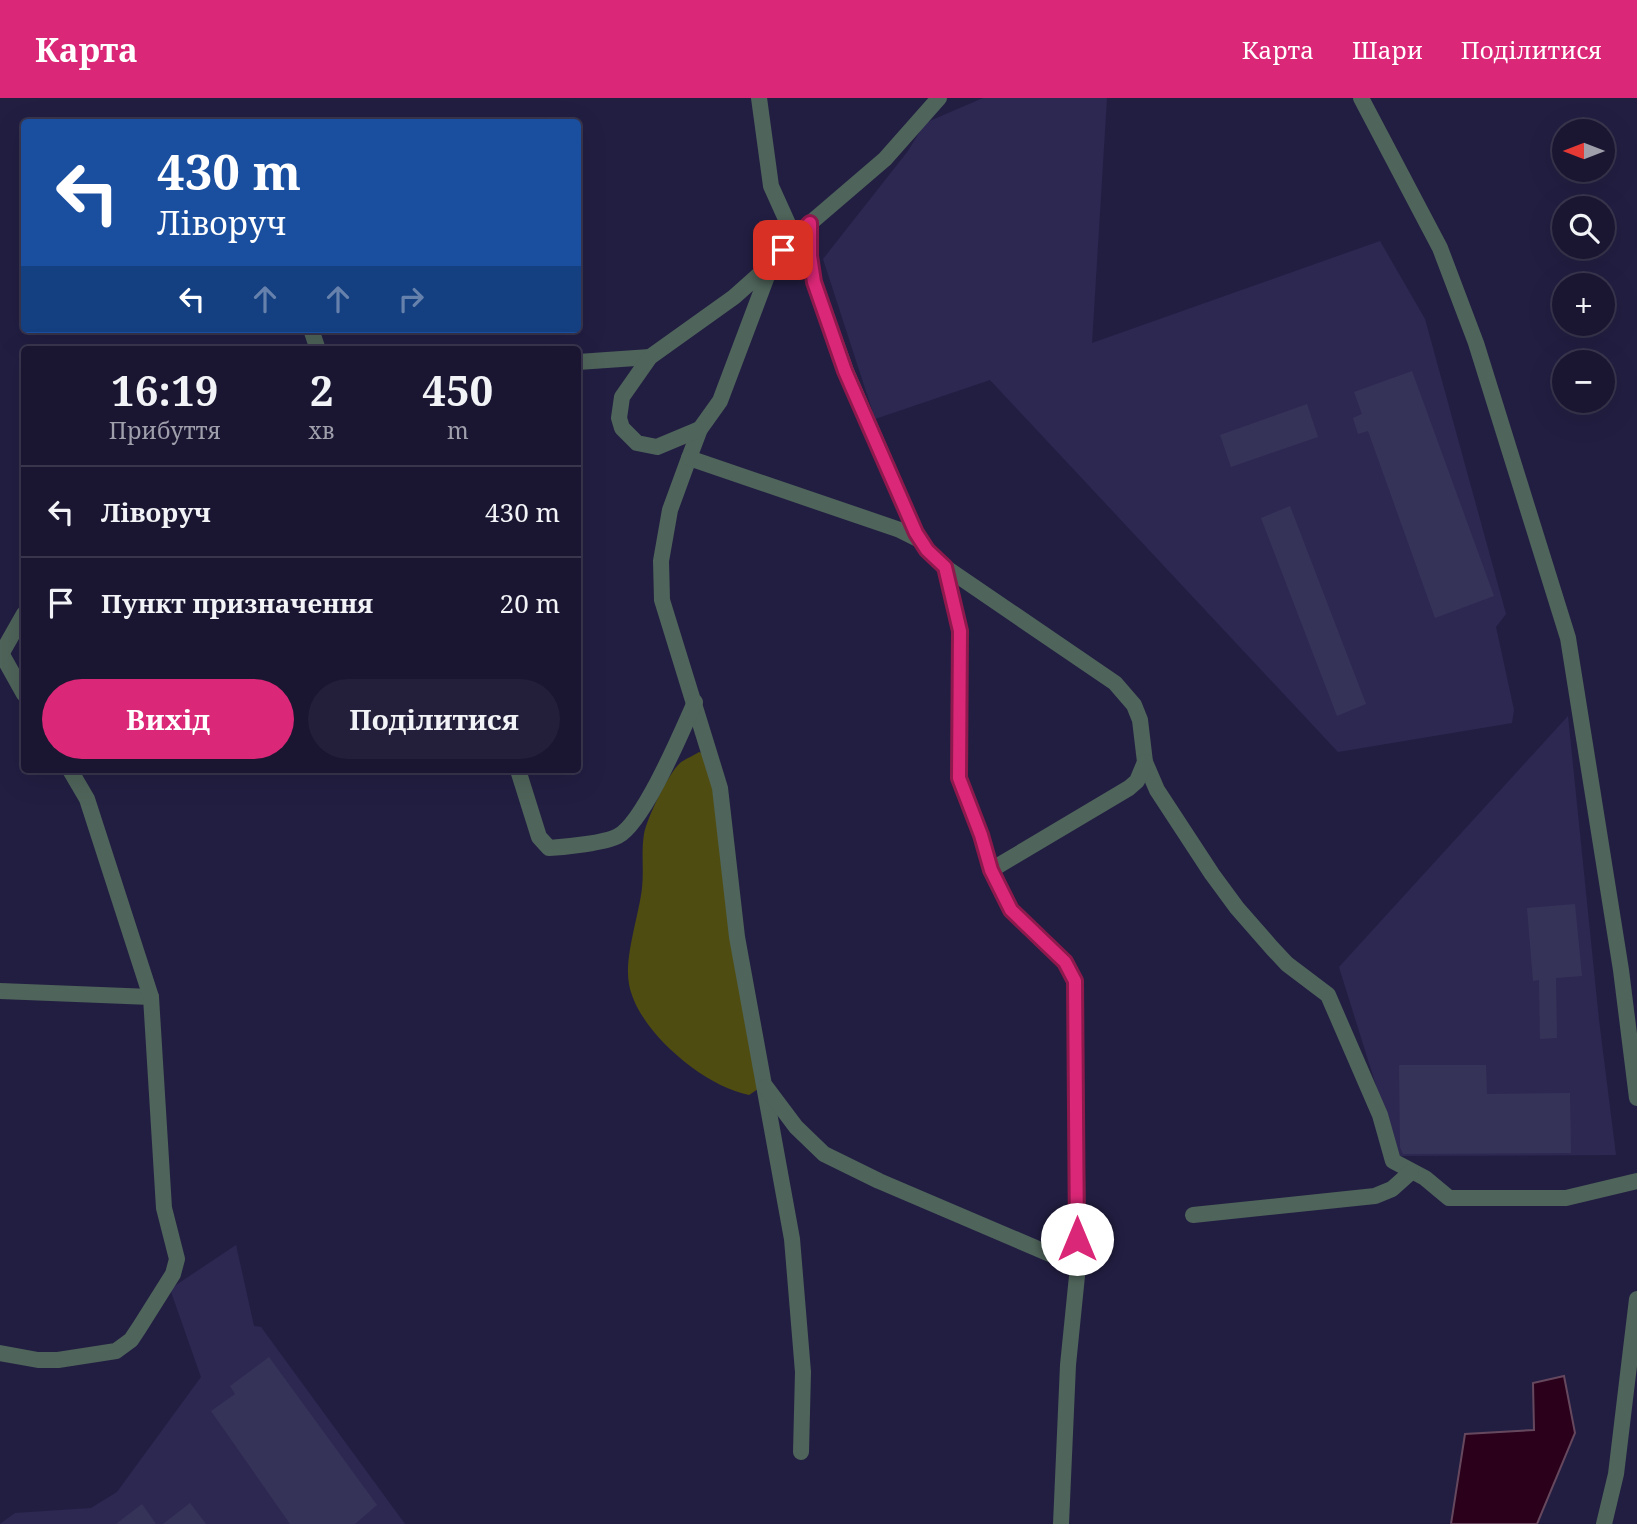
<!DOCTYPE html>
<html lang="uk">
<head>
<meta charset="utf-8">
<style>
	body { margin:0; font-family:"Noto Serif",serif; background:#231f3a; color:#f1f3f6; height:100vh; display:flex; flex-direction:column; font-size:26px; white-space:nowrap }
	* { box-sizing:border-box; margin:0 }
	p { font-size:23px; color:#9f9fac }
	.icon { flex:none; width:38px; height:38px; fill:none; stroke:currentColor; stroke-width:2; stroke-linecap:round; stroke-linejoin:round }
	.map { position:relative; flex:1; overflow:hidden }
	.drawer { position:absolute; left:21px; top:248px; width:560px; height:427px; display:flex; flex-direction:column; background:#1a1632; border-radius:7px; box-shadow:0 7px 28px #0002,0 0 0 2px #38354d }
	.drawer>* { flex:none }
	.banner { position:absolute; left:21px; top:21px; width:560px; height:214px; border-radius:7px; box-shadow:0 7px 28px #0002,0 0 0 2px #38354d; background:#1a4fa0; color:#fff; overflow:hidden }
	.needle { width:46px; rotate:270deg }
	.fabs { position:absolute; left:1552px; top:21px; display:grid; gap:14px }
	.fabs a { display:grid; place-items:center; width:63px; height:63px; border-radius:50%; background:#1a1632; box-shadow:0 7px 28px #0002,0 0 0 2px #38354d; font-size:35px }
	.pin { position:absolute; display:grid; place-items:center; width:60px; height:60px; color:#fff; margin:-30px; border-radius:14px; box-shadow:0 4px 10px #0006 }
	.me { position:absolute; width:77px; margin:-38px; rotate:0deg; stroke-linejoin:round; filter:drop-shadow(0 0 5px #0008) }
	.turn { display:flex; align-items:center; gap:24px; height:147px; padding:0 21px; font-size:32px }
	.turn .icon { width:91px; height:91px; stroke-width:2.5 }
	.turn b { display:block; font-size:49px; line-height:60px }
	.lanes { display:flex; align-items:center; height:66px; padding:0 21px; background:#0003; justify-content:center; gap:35px; direction:ltr }
	.lanes .off { opacity:.35 }
	.eta { display:flex; justify-content:space-evenly; align-items:center; height:119px; text-align:center }
	.eta b { font-size:42px; font-weight:700; line-height:49px }
	.button { display:flex; gap:14px; margin-top:auto; padding:14px 21px }
	.button a { flex:1; height:80px; border-radius:42px; background:#db2777; color:#fff; font-size:28px; font-weight:700; line-height:80px; text-align:center }
	.button a+a { background:#231f3a; color:#f1f3f6 }
	ul { padding:0; list-style:none }
	li { display:flex; align-items:center; gap:21px; height:91px; padding:0 21px; border-top:2px solid #38354d }
	li div { flex:1 }
	li b { display:block; font-size:26px }
	li em { font-style:normal }
	header { display:flex; align-items:center; gap:42px; box-sizing:border-box; height:98px; padding:0 35px; background:#db2777; color:#fff }
	header strong { font-size:33px }
	nav { display:flex; gap:38px; margin-inline-start:auto; font-size:24px }
	.map>svg:first-child { display:block }
</style>
</head>
<body>
<header>
<strong>Карта</strong>
<nav><a>Карта</a><a>Шари</a><a>Поділитися</a></nav>
</header>
<div class="map">
<svg width="1637" height="1426" viewBox="0 0 1637 1426">
	<rect width="100%" height="100%" fill="#221e42"/>
	<g fill="#2d2851">
		<path d="M983,0H1107L1092,245L1380,143L1425,221L1506,516L1496,529L1514,612L1512,625L1338,654L990,282L875,321L823,161L908,53L925,25Z"/>
		<path d="M1568,618L1599,922L1616,1057L1398,1058L1339,869Z"/>
		<path d="M236,1147L254,1228L261,1229L405,1426H0L15,1415L91,1410L117,1394L201,1279L170,1191Z"/>
	</g>
	<path fill="#4f4c11" d="M699,654L709,658L758,991L749,997C703,988 637,932 629,886C624,860 639,817 642,790C644,772 641,754 644,736C647,720 668,676 680,665C685,661 693,658 699,654Z"/>
	<path fill="#2a001b" stroke="#66485e" stroke-width="2" d="M1564,1278L1575,1335L1537,1426H1451L1465,1336L1534,1332L1533,1285Z"/>
	<g fill="#363359">
		<path d="M1412,273L1494,498L1435,520L1368,333L1358,336L1353,320L1362,316L1354,294Z"/>
		<path d="M1307,306L1318,339L1231,369L1220,337Z"/>
		<path d="M1290,408L1366,606L1337,618L1261,420Z"/>
		<path d="M1575,806L1582,878L1556,880L1557,940L1540,941L1539,882L1533,883L1527,810Z"/>
		<path d="M1399,967H1486L1487,996L1570,995L1571,1055L1403,1056L1400,1049Z"/>
		<path d="M269,1259L377,1407L355,1426H290L211,1313L235,1296L230,1288Z"/>
		<path d="M190,1405L206,1426H163Z"/>
		<path d="M142,1406L156,1426H116Z"/>
	</g>
	<g fill="none" stroke-linecap="round" stroke-linejoin="round">
		<g stroke="#4f645a" stroke-width="16">
			<path d="M759,0L771,88L794,139"/>
			<path d="M1361,0L1440,150L1476,245L1568,540L1621,872L1637,1000"/>
			<path d="M810,125V158L814,184L846,273L916,435L927,452L945,469L1115,585L1134,607L1140,622L1145,664L1157,692L1212,776L1237,810L1272,850L1287,866L1328,897L1380,1017L1393,1063L1425,1080L1449,1100H1566L1637,1083"/>
			<path d="M772,165L720,303L700,331L689,360L670,412L661,463L662,502L720,690L737,839L792,1141L803,1274L801,1354"/>
			<path d="M311,231L318,252"/>
			<path d="M578,264L650,259"/>
			<path d="M700,331L657,349L637,345L622,330L619,320L622,299L650,259L734,199L772,165L794,139L885,61L939,0"/>
			<path d="M689,360L900,432L920,442"/>
			<path d="M945,469L960,533L959,680L981,737L991,772L1011,812L1065,864L1075,883L1078,1168L1068,1267L1061,1426"/>
			<path d="M1,555L24,596"/>
			<path d="M0,558L24,516"/>
			<path d="M518,672L539,739L549,750C565,749 605,745 618,738C644,724 682,633 695,604"/>
			<path d="M991,772L1129,690L1137,683L1145,664"/>
			<path d="M0,893L151,899"/>
			<path d="M766,989L796,1029L824,1056L879,1083L1078,1168"/>
			<path d="M1193,1117L1375,1098L1392,1091L1411,1074"/>
			<path d="M0,1255L38,1262H58L116,1253L131,1242L139,1230L173,1176L177,1161L164,1110L151,899L87,701L70,672"/>
			<path d="M1604,1426L1616,1376L1637,1201"/>
		</g>
	</g>
	<g fill="none" stroke-linecap="round" stroke-linejoin="round">
		<defs>
			<path id="route" d="M783,152L810,125V158L814,184L845,273L916,435L927,452L945,469L960,533L959,680L981,737L991,772L1011,812L1065,864L1075,883L1077,1141"/>
		</defs>
		<use href="#route" stroke="#8e194d" stroke-width="18"/>
		<use href="#route" stroke="#db2777" stroke-width="12"/>
	</g>
</svg>
<div class="fabs">
<a><svg class="needle" viewBox="-14 -14 28 28"><path d="M0-13l5 13h-10z" fill="#e53935"/><path d="M0 13l5-13h-10z" fill="#9f9fac"/></svg></a>
<a><svg class="icon" aria-label="search" viewBox="0 0 24 24"><circle cx="10" cy="10" r="6"/><path d="M15 15l6 6"/></svg></a>
<a>+</a>
<a>−</a>
</div>
<div class="pin" style="left:783px;top:152px;background:#d93025"><svg class="icon" aria-label="arrive" viewBox="0 0 24 24"><path d="M6 21V4h12l-3 4 3 4H6"/></svg></div>
<svg class="me" style="left:1077px;top:1141px" viewBox="-20 -20 40 40"><circle r="19" fill="#fff"/><path d="M0-13L10 11 0 6-10 11z" fill="#db2777"/></svg>
<div class="banner">
<div class="turn"><svg class="icon" aria-label="left" viewBox="0 0 24 24"><path d="M17 20v-9H6M10 6l-5 5 5 5"/></svg><div><b>430 m</b>Ліворуч</div></div>
<div class="lanes"><svg class="icon" aria-label="left" viewBox="0 0 24 24"><path d="M17 20v-9H6M10 6l-5 5 5 5"/></svg><svg class="icon off" aria-label="ahead" viewBox="0 0 24 24"><path d="M12 20V5M6 11l6-6 6 6"/></svg><svg class="icon off" aria-label="ahead" viewBox="0 0 24 24"><path d="M12 20V5M6 11l6-6 6 6"/></svg><svg class="icon off" aria-label="right" viewBox="0 0 24 24"><path d="M7 20v-9h11M14 6l5 5-5 5"/></svg></div>
</div>
<section class="drawer">
<div class="eta">
<div><b>16:19</b><p>Прибуття</p></div>
<div><b>2</b><p>хв</p></div>
<div><b>450</b><p>m</p></div>
</div>
<ul>
<li><svg class="icon" aria-label="left" viewBox="0 0 24 24"><path d="M17 20v-9H6M10 6l-5 5 5 5"/></svg><div><b>Ліворуч</b></div><em>430 m</em></li>
<li><svg class="icon" aria-label="arrive" viewBox="0 0 24 24"><path d="M6 21V4h12l-3 4 3 4H6"/></svg><div><b>Пункт призначення</b></div><em>20 m</em></li>
</ul>
<div class="button"><a>Вихід</a><a>Поділитися</a></div>
</section>
</div>
</body>
</html>
